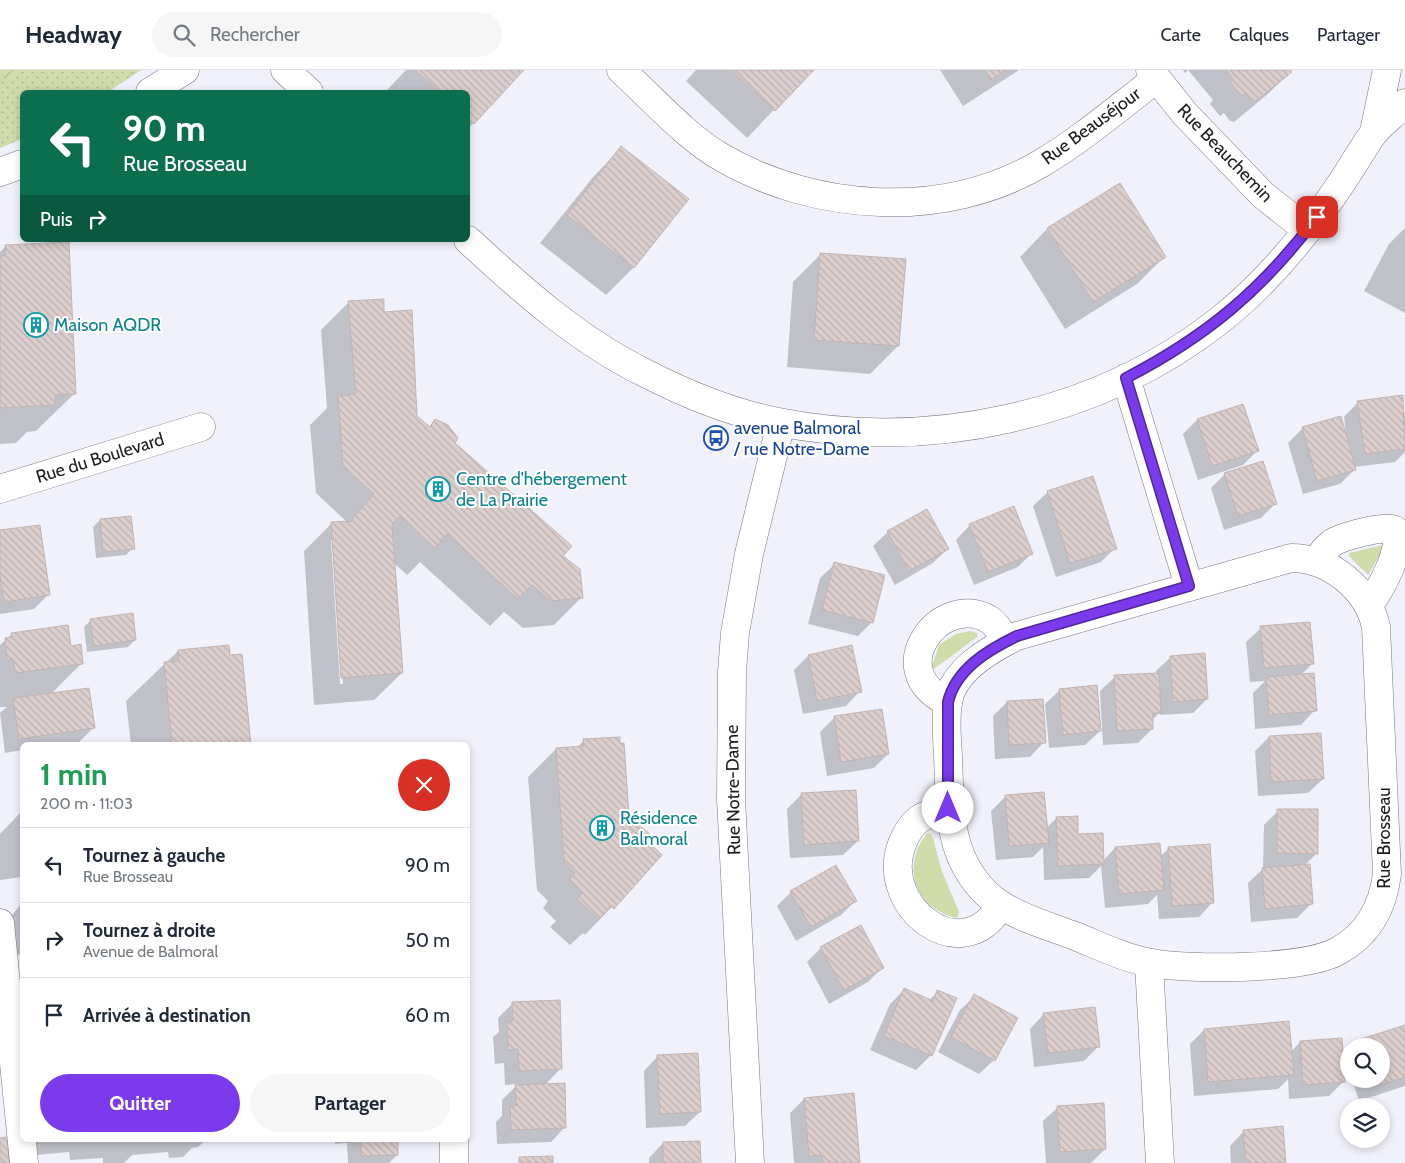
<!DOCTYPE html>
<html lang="fr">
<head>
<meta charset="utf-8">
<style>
	body { margin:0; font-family:Cabin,sans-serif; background:#f6f6f7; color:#1f2937; height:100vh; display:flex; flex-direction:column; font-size:19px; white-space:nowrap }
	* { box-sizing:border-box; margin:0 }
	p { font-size:16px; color:#747a83 }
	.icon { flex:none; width:28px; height:28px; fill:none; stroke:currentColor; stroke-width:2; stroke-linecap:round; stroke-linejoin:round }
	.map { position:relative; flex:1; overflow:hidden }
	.side { position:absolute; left:20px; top:672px; width:450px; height:400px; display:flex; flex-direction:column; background:#fff; border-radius:8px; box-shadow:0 2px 8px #0003 }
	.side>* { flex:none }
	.banner { position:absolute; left:20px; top:20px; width:450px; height:152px; border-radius:8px; box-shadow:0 2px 8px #0003; background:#0b6e4f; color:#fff; overflow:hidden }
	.fabs { position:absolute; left:1340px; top:968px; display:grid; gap:10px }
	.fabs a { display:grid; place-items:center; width:50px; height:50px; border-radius:50%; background:#fff; box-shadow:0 2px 8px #0003; font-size:25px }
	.pin { position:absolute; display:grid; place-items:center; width:42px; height:42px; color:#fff; margin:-21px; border-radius:10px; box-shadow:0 2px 8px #0006 }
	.me { position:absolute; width:55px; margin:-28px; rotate:0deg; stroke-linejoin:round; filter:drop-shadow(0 0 4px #0008) }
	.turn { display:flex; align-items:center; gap:18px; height:105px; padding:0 20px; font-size:22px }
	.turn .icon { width:65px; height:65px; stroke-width:2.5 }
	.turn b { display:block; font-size:35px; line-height:42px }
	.then { display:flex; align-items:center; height:48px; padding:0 20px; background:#0003; gap:10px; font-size:19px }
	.round { display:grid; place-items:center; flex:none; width:52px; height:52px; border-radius:26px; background:#f6f6f7 }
	.overview { display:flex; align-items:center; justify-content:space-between; height:85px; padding:0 20px }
	h1 { font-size:30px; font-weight:700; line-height:38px; color:#1e9e55 }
	.cta { display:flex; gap:10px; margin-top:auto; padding:10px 20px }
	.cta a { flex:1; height:58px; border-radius:30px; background:#7c3aed; color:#fff; font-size:20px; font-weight:700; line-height:58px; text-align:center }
	.cta a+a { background:#f6f6f7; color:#1f2937 }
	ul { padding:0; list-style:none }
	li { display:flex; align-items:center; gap:15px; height:75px; padding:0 20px; border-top:1px solid #e0e1e3 }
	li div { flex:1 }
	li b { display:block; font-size:19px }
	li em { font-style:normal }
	header { display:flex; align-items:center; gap:30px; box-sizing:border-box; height:70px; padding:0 25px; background:#fff; border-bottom:1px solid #e0e1e3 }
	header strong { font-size:24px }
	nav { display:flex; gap:28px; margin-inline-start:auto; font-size:18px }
	.search { width:350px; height:45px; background:#f6f6f7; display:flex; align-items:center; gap:12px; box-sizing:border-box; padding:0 18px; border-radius:28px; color:#747a83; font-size:19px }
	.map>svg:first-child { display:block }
</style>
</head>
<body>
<header>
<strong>Headway</strong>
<div class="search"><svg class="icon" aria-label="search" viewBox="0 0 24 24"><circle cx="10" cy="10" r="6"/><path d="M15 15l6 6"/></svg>Rechercher</div>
<nav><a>Carte</a><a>Calques</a><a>Partager</a></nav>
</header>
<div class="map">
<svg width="1405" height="1093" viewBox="0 0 1405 1093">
	<defs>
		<pattern id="park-dots" width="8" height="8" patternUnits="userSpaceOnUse" patternTransform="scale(1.25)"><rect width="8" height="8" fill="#cfdba9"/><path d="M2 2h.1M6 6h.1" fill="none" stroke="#b1bc91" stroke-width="1.8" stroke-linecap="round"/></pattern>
		<pattern id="garden-furrows" width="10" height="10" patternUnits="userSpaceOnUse" patternTransform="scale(1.25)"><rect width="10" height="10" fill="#cfdba9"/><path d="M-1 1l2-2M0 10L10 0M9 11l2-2" fill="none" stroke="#b1bc91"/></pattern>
		<pattern id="building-back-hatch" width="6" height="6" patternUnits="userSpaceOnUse" patternTransform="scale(1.25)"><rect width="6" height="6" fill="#dbcecd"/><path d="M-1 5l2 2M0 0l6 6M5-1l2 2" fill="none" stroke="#bcb0b0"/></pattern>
	</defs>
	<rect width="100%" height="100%" fill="#f1f1fc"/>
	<g fill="#cfdba9">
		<path d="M1383,475L1385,476L1368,505L1349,486V483Z"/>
		<path d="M970,561L977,563V567L934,599L932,596L939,575L956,564Z"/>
		<path d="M927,763L931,764L933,768L941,799L959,842L957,848C916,839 900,797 927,763Z"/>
	</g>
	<path fill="url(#park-dots)" d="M0,0H141L108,22H22V69L0,78Z"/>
	<path fill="url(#garden-furrows)" d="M0,0H20L9,13L0,5Z"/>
	<g fill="#0003" fill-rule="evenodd">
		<path d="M406,0H522L468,59V22H385Z"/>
		<path d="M696,0H812L747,68L686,11Z"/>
		<path d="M940,0H1019L963,36Z"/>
		<path d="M1183,0H1288L1290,2L1269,23L1234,52L1230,51L1224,43L1220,46L1210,34L1213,30L1188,0L1185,3Z"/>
		<path d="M621,78L633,198L606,225L540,173L594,106Z"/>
		<path d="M1119,115L1164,187L1137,214L1065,259L1020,187L1047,159Z"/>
		<path d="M1405,158V243L1364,221L1389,174Z"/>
		<path d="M6,176L75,323L36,361L27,362L16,373L0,374V182Z"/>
		<path d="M821,184L898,276L870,304L787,297L793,212Z"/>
		<path d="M349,232L383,243L415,346L428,358L435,350L453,373L562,486L581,528L554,555L523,558L504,542L490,556L420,492L407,505L394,493L402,603L374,630L314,635L304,481L332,453H348L316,423L310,355L327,338L321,260ZM334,468L343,614H340L331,471Z"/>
		<path d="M1402,326L1405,347V382L1395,392L1354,397V400L1340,414L1303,424L1288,373L1303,358L1346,364L1344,347L1358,332Z"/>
		<path d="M1197,350L1257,381L1243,395L1198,410L1183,364Z"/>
		<path d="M1225,404L1275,434L1261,448L1224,460L1211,418Z"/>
		<path d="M1048,422L1115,478L1101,492L1056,507L1033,436Z"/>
		<path d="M926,441L947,479L933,493L895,515L873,476L888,462Z"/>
		<path d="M100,450L133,478L126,485L96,488L93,457Z"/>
		<path d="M970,455L1032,483L1018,497L974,515L956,470Z"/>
		<path d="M0,462L48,525L34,539L0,544Z"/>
		<path d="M835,494L872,552L858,566L808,554L820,508Z"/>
		<path d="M91,550L135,570L128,577L87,582L84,557Z"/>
		<path d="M1261,558L1313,593L1300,606L1315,640L1301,655L1255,659L1253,623L1265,611L1250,612L1246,572Z"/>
		<path d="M12,564L82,593L51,624L93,658L79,672L60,675H22V680L5,683L0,643L7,637H0V575Z"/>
		<path d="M851,577L860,621L846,636L803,644L794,600L808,586Z"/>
		<path d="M178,581L250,675H131L126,631Z"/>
		<path d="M1171,587L1207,629L1193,643L1160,645L1159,643L1152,650V659L1138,673L1103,675L1100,621L1115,607L1157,604L1156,601Z"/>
		<path d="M1060,620L1100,661L1085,675L1049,678L1045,634Z"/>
		<path d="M1007,632L1044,672L1030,687L995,689L993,646Z"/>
		<path d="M834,648L888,684L874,698L827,706L820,662Z"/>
		<path d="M1269,667L1323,709L1308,723L1258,726L1255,681Z"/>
		<path d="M584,670L628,746L647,772L661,785L585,865L583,863L570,875L550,857L556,851L543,838L548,831L537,820L528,707L556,679L577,678Z"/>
		<path d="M801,725L858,771L843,785L790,788L787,739Z"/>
		<path d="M1005,727L1046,758L1057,748L1103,791L1115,778L1160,787L1169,778L1213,832L1199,847L1159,849L1157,825L1148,834L1105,838L1101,796L1089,808L1044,810L1043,777L1033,787L996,790L991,741Z"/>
		<path d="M22,741V807L0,810V764Z"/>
		<path d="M1278,741L1317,783L1304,796L1311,834L1297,848L1251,852L1248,813L1263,799L1264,755Z"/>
		<path d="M791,822L855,831L841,845L796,871L777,836Z"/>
		<path d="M22,833V884L3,886L1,858Z"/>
		<path d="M821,878L882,898L868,912L829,934L807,892Z"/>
		<path d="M22,912V951L10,924Z"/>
		<path d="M904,920L929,930L938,922L955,929L930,986L916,1000L870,980L890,934Z"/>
		<path d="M975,926L994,990L979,1004L938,982L960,940Z"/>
		<path d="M512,934L561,998L545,1015L565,1057L551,1072L497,1074L496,1052L502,1046V1030L518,1014L505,1015L504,993L495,994L493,967L499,962L498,948Z"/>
		<path d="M1044,944L1098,977L1084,991L1034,997L1030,959Z"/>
		<path d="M1405,956V1016L1359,1031L1352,1009H1381V976H1353L1359,971Z"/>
		<path d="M1204,960L1291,982L1300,972L1343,1012L1329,1026L1289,1029L1288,1009L1278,1019L1194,1026L1190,974Z"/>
		<path d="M1349,981V999L1344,985Z"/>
		<path d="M658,986L700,1042L685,1056L646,1058L644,1001Z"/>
		<path d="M804,1029L859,1093H794L790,1043Z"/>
		<path d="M1058,1037L1105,1079L1091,1093H1046L1043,1051Z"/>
		<path d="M1244,1061L1285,1093H1231L1230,1076Z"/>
		<path d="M25,1070H206L198,1077L192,1078L183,1087L169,1088L168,1082L132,1085L124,1093H103V1088L70,1090L69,1082L26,1086Z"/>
		<path d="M335,1070H397V1085L389,1093H348L347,1073L335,1074Z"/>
		<path d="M663,1073L699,1093H649V1088Z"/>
	</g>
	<g fill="url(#building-back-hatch)" stroke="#c1b4b3">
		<path d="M415,0H524L474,54L468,48V22H440Z"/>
		<path d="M731,0H814L775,41Z"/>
		<path d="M985,0H1006L991,10Z"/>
		<path d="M1226,0H1290L1292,2L1256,31L1251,30L1245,23L1242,26L1230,12L1233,9Z"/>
		<path d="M621,76L689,129L634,198L567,145Z"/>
		<path d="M1120,113L1166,187L1093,232L1047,158Z"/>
		<path d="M69,172L76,324L55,325V335L0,338V186H6L5,175Z"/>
		<path d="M820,183L906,189L899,276L814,270Z"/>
		<path d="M384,229V242L412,240L417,346L430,357L435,349L448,355L458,368L455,373L572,476L563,486L580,499L583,528L551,531L532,515L518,529L447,464L435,478L400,446L392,454L403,603L341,608L331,452L353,451V448L374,424L343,396L338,326L356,324L348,231Z"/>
		<path d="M1403,325L1405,379L1365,384L1357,331Z"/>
		<path d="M1243,334L1259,381L1212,396L1197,349Z"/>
		<path d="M1341,346L1356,400L1317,411L1302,357Z"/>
		<path d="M1263,391L1277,434L1238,446L1224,403Z"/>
		<path d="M1093,406L1117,479L1070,493L1047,421Z"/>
		<path d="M1014,436L1033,484L988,502L969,454Z"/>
		<path d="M927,439L949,479L909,501L887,461Z"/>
		<path d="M131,446L135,479L103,482L100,449Z"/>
		<path d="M40,455L50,525L4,532L0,505V460Z"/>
		<path d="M834,492L885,505L873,553L822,540Z"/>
		<path d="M133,543L136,570L94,576L90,549Z"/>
		<path d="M1310,552L1314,594L1264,598L1260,556Z"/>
		<path d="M68,555L71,576L81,574L83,594L15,603L13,589L7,590L5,568L12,567L11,563Z"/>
		<path d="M229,575L230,585L242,584L251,675H172L164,592L179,591L178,580Z"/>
		<path d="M852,575L862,622L817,631L808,585Z"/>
		<path d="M1205,583L1208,629L1173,632L1170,586Z"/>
		<path d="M1159,603L1161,643H1153V659L1117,661L1114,605Z"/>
		<path d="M1314,603L1317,641L1269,645L1266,607Z"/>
		<path d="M1097,615L1101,661L1063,665L1059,619Z"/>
		<path d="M89,618L95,658L19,669L13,628Z"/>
		<path d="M1043,629L1046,673L1009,675L1007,631Z"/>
		<path d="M882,639L889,684L841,692L834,646Z"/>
		<path d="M1321,663L1324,709L1271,712L1269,666Z"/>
		<path d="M620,667V673H624L629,746L653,767L649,772L662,785L614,839L611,836L599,849L577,829L583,822L569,810L575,803L564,792L556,678L584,676L583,669Z"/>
		<path d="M856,720L859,771L804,775L801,723Z"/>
		<path d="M1044,722L1049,773L1009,776L1005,725Z"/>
		<path d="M1277,739H1318V784L1277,783Z"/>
		<path d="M1078,746V764L1103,763L1104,794L1058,796L1056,747Z"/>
		<path d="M1160,773L1164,820L1119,824L1115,777Z"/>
		<path d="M1210,774L1214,833L1172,836L1168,777Z"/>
		<path d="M1310,794L1313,834L1265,839L1262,798Z"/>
		<path d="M836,795L857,831L811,857L790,821Z"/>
		<path d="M861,855L884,898L844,920L820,877Z"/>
		<path d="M904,918L933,931L937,920L957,928L932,986L884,966Z"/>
		<path d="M974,924L1018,948L995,991L951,967Z"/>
		<path d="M560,930L562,999L519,1001L518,979L508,980L507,952L513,951L512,932Z"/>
		<path d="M1095,937L1100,977L1048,983L1043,943Z"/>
		<path d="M1289,951L1294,1005L1208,1012L1204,959Z"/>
		<path d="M1405,955V1007L1373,1017L1371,1009H1381V976H1360L1358,970Z"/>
		<path d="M1342,968L1345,1012L1303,1015L1300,971Z"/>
		<path d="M698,983L701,1042L660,1044L657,985Z"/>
		<path d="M565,1013L566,1058L511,1060L510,1036H516L515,1015Z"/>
		<path d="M854,1023L860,1093H823L822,1085L809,1086L804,1028Z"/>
		<path d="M1104,1033L1106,1079L1060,1082L1057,1036Z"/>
		<path d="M1283,1056L1286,1093H1246L1243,1060Z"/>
		<path d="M7,1067L9,1093H0V1068Z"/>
		<path d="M361,1070H398V1085L361,1086Z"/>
		<path d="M700,1071L701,1093H663V1072Z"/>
		<path d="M553,1086V1093H519V1087Z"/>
	</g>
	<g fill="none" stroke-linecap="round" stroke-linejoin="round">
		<defs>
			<g id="minor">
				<path d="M285,0L309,22"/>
				<path d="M621,0C652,28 685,66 721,87C816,142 944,150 1040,94C1081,70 1118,38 1156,9"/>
				<path d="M1150,0L1185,44L1263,125L1307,160"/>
				<path d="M150,22L185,0"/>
				<path d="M1374,62L1387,0"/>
				<path d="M0,102L22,94"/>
				<path d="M468,170C522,220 579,271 647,304C688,325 733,343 778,352C929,382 1099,346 1220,250C1268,212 1308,163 1342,112C1353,96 1362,79 1373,64C1381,53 1395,44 1405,33"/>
				<path d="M1126,308L1189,516"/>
				<path d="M0,419L201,357"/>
				<path d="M1291,488C1330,488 1368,519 1376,557L1387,804C1383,837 1369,864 1338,881C1305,900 1190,900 1152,893C1126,889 1100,876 1075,866C1051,857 1023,849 1001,835C990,828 981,819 973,808C947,772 950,729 948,686C947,669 945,650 948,632C953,600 990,579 1017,566Z"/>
				<path d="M1317,491C1321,484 1326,478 1332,473C1341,467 1387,454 1395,460C1405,474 1380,523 1368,535"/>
				<path d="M948,632C880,601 941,520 990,550C997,555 1002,564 1006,571"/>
				<path d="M948,738C939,741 928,743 919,749C911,755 906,764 902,774C878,836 962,902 1001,835"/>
				<path d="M0,853L24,1093"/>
				<path d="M1149,893L1160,1093"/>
				<path d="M454,1070V1093"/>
				<path d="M750,1093L731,729L732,602L735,563L749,484L781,353"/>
			</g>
		</defs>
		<use href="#minor" stroke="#777680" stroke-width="29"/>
		<use href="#minor" stroke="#fff" stroke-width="28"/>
	</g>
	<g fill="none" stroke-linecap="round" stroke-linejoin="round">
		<defs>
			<path id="route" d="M948,738V632C956,599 988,580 1017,566L1189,516L1126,308C1207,266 1262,220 1317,147"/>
		</defs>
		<use href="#route" stroke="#51269a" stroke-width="12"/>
		<use href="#route" stroke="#7c3aed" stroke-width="9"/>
	</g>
	<defs>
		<symbol id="building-ring" viewBox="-11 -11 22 22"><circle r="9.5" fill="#fff" stroke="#0f9aa8" stroke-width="1.5"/><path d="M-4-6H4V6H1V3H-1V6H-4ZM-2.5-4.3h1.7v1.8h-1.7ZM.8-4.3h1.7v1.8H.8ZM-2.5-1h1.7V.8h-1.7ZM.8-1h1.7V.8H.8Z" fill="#0f9aa8"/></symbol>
		<symbol id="bus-ring" viewBox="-11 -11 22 22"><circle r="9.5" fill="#fff" stroke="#1a4fb4" stroke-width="1.5"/><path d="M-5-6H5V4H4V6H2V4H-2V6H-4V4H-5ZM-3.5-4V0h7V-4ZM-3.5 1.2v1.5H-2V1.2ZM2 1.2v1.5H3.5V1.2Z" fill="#1a4fb4"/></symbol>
	</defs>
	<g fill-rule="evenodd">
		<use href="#building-ring" x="22" y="241" width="28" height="28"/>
		<use href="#bus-ring" x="702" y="354" width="28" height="28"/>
		<use href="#building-ring" x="424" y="405" width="28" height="28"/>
		<use href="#building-ring" x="588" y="744" width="28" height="28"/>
	</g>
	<g text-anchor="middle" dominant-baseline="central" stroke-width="4" stroke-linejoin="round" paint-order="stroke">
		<g font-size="18" fill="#1d1d21" stroke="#fff">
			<text transform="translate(1091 56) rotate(-36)">Rue Beauséjour</text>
			<text transform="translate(1225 83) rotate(46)">Rue Beauchemin</text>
			<text transform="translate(100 388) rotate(-17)">Rue du Boulevard</text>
			<text transform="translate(733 720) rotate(-91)">Rue Notre-Dame</text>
			<text transform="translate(1384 768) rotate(-90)">Rue Brosseau</text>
		</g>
		<g font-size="18" fill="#0d838f" stroke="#fff" text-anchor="start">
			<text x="54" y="255">Maison AQDR</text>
			<text x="456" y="409">Centre d'hébergement<tspan x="456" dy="21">de La Prairie</tspan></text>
			<text x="620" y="748">Résidence<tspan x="620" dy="21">Balmoral</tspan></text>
		</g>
		<g font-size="18" fill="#164399" stroke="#fff" text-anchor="start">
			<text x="734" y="358">avenue Balmoral<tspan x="734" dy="21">/ rue Notre-Dame</tspan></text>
		</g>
	</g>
</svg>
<div class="fabs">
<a><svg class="icon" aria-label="search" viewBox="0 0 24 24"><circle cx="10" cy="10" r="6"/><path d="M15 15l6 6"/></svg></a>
<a><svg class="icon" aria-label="layers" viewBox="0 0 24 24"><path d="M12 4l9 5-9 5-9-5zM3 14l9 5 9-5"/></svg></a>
</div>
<div class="pin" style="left:1317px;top:147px;background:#d93025"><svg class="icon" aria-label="arrive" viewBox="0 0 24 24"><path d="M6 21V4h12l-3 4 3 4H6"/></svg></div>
<svg class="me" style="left:948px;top:738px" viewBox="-20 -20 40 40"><circle r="19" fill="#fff"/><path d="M0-13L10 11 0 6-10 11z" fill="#7c3aed"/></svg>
<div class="banner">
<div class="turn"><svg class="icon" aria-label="left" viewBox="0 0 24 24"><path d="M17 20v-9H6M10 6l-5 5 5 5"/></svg><div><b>90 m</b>Rue Brosseau</div></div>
<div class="then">Puis<svg class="icon" aria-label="right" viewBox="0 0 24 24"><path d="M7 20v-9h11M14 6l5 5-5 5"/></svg></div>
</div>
<section class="side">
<div class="overview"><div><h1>1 min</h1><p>200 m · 11:03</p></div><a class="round" style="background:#d93025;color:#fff"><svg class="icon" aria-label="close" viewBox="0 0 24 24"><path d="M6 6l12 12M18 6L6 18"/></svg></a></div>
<ul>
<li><svg class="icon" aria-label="left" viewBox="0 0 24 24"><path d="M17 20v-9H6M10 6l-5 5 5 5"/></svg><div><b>Tournez à gauche</b><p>Rue Brosseau</p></div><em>90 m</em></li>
<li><svg class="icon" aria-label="right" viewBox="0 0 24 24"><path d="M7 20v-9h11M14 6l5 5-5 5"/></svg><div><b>Tournez à droite</b><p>Avenue de Balmoral</p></div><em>50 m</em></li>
<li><svg class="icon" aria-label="arrive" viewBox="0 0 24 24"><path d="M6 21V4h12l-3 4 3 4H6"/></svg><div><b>Arrivée à destination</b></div><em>60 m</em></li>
</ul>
<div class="cta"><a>Quitter</a><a>Partager</a></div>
</section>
</div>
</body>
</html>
